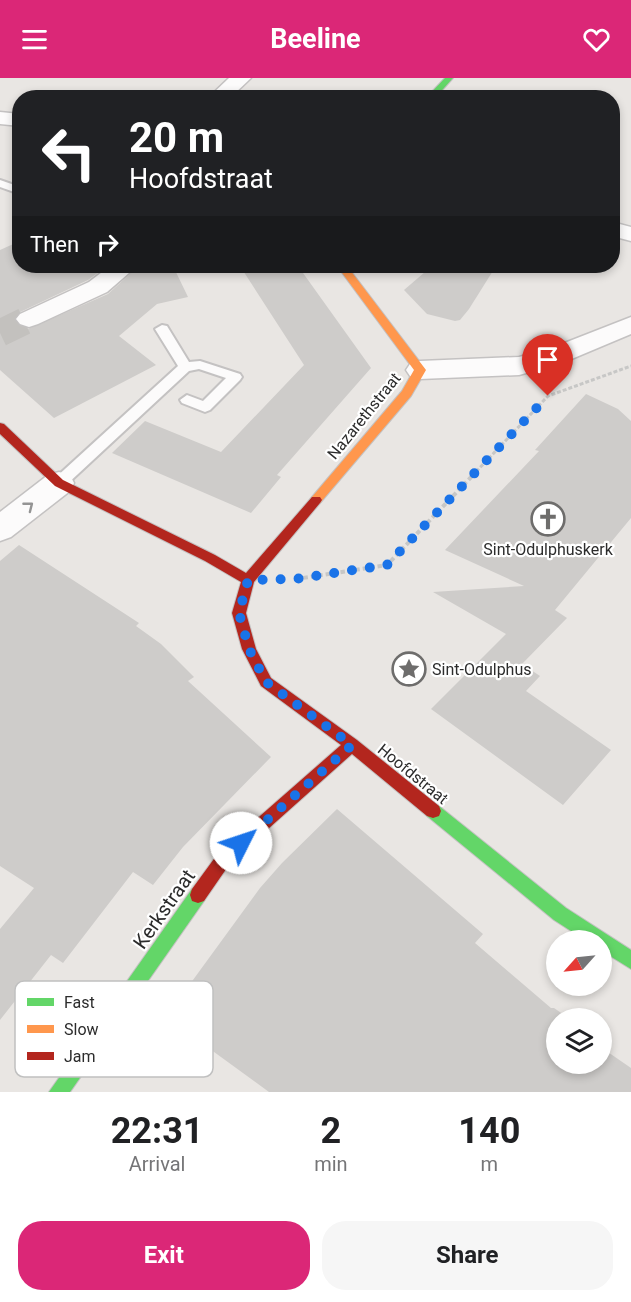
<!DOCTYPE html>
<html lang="en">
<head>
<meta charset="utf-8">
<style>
	body { margin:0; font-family:Roboto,sans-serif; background:#f6f6f6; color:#202124; height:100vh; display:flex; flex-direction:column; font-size:22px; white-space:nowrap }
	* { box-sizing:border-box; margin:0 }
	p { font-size:20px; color:#757577 }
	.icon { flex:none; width:33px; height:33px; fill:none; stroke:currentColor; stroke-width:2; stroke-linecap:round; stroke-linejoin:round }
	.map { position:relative; height:1014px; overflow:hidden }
	.details { display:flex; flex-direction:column; background:#fff; flex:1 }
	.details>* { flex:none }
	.banner { position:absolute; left:12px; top:12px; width:608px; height:183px; border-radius:24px; box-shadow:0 3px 9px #0003; background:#202124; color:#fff; overflow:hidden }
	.needle { width:39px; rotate:243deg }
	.fabs { position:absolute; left:546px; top:852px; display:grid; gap:12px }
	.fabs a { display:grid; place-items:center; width:66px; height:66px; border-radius:50%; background:#fff; box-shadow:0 3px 9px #0003; font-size:30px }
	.pin { position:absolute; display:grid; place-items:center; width:51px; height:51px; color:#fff; margin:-62px -26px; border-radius:50% 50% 50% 0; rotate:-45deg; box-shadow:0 0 6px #0007 }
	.pin .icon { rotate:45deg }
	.me { position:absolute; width:66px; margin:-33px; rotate:49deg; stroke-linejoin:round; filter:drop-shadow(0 0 4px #0008) }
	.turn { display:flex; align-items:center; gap:21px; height:126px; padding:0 18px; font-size:27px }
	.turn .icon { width:78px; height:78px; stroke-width:2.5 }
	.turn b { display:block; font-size:42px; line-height:51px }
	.then { display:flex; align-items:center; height:57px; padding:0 18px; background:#0003; gap:12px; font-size:22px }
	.eta { display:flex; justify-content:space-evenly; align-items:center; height:102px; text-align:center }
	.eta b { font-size:36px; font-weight:700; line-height:42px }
	.cta { display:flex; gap:12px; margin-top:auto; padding:12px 18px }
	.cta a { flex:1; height:69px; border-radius:24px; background:#db2777; color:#fff; font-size:24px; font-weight:700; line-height:69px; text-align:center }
	.cta a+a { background:#f6f6f6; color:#202124 }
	header { display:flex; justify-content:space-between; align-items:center; height:78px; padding:0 18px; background:#db2777; color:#fff; font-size:27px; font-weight:700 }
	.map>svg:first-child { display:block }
</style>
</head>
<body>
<header><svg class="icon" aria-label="menu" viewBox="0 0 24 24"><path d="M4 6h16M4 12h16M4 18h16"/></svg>Beeline<svg class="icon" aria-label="heart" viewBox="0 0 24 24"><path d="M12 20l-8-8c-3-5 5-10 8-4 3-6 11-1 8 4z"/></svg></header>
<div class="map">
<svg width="631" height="1014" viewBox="0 0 631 1014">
	<rect width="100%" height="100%" fill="#e9e6e3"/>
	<g fill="#ceccca">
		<path d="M20,163V188H107L88,202L18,235L14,242L19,248L28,251L108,216L139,188H173L188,219L157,226L119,258L156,287L54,340L0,292V172Z"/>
		<path d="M240,188H298L371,290L277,397L281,399L251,435L112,375L145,343L221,374L304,287Z"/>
		<path d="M432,188H496L469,231L460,242L455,243L427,236L404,212Z"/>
		<path d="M586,316L618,331L631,343V440L555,532L567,540L522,586L540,598L526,613L611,672L563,727L431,631L506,556L433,514L524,508L445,472L539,373L535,372Z"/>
		<path d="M19,467L139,545L136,548L161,566L194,599L188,603L271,679L183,769L153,807L133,794L63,885L51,877L0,942V851L34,810L0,788V483Z"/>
		<path d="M337,731L483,856L475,865L551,930H554L567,939L556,940V986H602V970L631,990V1014H269L166,939L260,810L282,785Z"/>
	</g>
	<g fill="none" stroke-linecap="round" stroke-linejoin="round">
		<path stroke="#c3c1be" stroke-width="27" stroke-dasharray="27 14" stroke-linecap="butt" d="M0,255L29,241"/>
		<defs>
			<g id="lane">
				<path d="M0,102L20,109V116L0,109Z"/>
				<path d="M162,247L167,248L189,284L200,283L240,296L242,299L240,302L210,332L205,334L182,325L180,322L187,317L203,323L226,300L199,291L189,293L64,409H54L51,405L54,401L178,288L155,251Z"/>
			</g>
			<g id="street">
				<path d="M229,0H251L230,20H208Z"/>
				<path d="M0,34L20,36V48L0,46Z"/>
				<path d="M612,144L631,149V163L612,158Z"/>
				<path d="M110,188H137L107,214L38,246L29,249L20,246L16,241L20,236L89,204Z"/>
				<path d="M631,239V256L562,285L519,297L420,301L410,298L406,292L410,286L420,283L519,279L544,273Z"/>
				<path d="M59,394L70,397L74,405L70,413L11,459L0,463V434L48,397Z"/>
			</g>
			<g id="fast">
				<path d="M445,0H453L435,20H426Z"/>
				<path d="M433,726L439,728L566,830L631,872V891L602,873V862H585L554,842L427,738L425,733L427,728Z"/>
				<path d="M198,809L204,811L206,817L204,823L70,1014H49L192,811Z"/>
			</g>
			<path id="slow" d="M337,188H347L426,292L411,318L320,425H312L310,422L312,419L402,313L414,292Z"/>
			<path id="jam" d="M0,345L4,346L63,402L215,477L246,495L312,419H320L322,422L320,425L254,504L246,535L256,571L271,600L357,662L439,728L441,733L439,738L433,740L427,738L352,676L231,784L204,823L198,825L192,823L190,817L192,811L219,774L341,667L261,608L242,571L232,535L241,504L205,483L55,408L0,356Z"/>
		</defs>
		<use href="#lane" stroke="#c4c2c2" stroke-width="4"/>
		<use href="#street" stroke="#c4c2c2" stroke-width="3"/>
		<use href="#fast" stroke="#c4c2c2" stroke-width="2"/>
		<use href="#slow" stroke="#c4c2c2" stroke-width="2"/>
		<use href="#jam" stroke="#c4c2c2" stroke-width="2"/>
		<path stroke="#c7c7c6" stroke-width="3" stroke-dasharray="4 2" stroke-linecap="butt" d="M472,398L548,318L631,288"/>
		<path stroke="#c7c7c6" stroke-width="4" stroke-dasharray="4.5 3" stroke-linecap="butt" d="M296,501L387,487L474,396"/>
		<use href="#lane" fill="#fcfbfb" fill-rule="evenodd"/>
		<use href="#street" fill="#fcfbfb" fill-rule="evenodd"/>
		<use href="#fast" fill="#63d668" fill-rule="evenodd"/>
		<use href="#slow" fill="#ff974d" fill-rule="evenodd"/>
		<use href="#jam" fill="#b3261e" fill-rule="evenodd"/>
	</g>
	<defs><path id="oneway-chevron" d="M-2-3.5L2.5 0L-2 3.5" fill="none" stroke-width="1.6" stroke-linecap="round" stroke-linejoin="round" transform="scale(1.5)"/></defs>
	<use stroke="#949494" href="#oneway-chevron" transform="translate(29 428) rotate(-38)"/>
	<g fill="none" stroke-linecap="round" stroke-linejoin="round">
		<path stroke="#1a73e8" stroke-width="10" stroke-dasharray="0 18" d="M241,765L352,667L266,604L249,571L239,535L248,502L295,501L387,487L548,318"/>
	</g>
	<defs>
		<symbol id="church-ring" viewBox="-11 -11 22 22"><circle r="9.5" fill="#fff" stroke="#6e6d6c" stroke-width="1.5"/><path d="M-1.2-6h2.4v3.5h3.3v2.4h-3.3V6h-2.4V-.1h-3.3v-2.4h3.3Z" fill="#6e6d6c"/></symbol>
		<symbol id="sight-ring" viewBox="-11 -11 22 22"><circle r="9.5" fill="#fff" stroke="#6e6d6c" stroke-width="1.5"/><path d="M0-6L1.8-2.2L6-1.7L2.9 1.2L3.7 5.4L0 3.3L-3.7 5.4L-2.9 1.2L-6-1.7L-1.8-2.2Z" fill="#6e6d6c"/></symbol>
	</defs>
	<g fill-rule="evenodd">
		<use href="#church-ring" x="529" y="422" width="38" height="38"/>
		<use href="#sight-ring" x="390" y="572" width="38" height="38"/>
	</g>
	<g text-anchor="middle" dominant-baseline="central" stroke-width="4.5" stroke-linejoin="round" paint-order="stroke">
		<g font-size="16" fill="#2c2c2c" stroke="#fff">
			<text transform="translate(364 338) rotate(-51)">Nazarethstraat</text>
			<text transform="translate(413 696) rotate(39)">Hoofdstraat</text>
		</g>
		<g font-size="16" fill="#2c2c2c" stroke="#fff">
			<text x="548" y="471">Sint-Odulphuskerk</text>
			<text x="432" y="591" text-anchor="start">Sint-Odulphus</text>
		</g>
		<g font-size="20" fill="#2c2c2c" stroke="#fff">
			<text transform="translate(164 831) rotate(-55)">Kerkstraat</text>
		</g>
	</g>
	<rect x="15" y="903" width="198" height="96" rx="9" fill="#fff" stroke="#c0c0c0" stroke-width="1.5"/>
	<rect x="27" y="920" width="27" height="8" fill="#63d668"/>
	<rect x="27" y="947" width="27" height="8" fill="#ff974d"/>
	<rect x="27" y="974" width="27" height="8" fill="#b3261e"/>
	<g font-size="16" fill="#2c2c2c">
		<text x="64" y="930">Fast</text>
		<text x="64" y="957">Slow</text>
		<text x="64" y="984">Jam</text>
	</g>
</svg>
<div class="fabs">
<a><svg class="needle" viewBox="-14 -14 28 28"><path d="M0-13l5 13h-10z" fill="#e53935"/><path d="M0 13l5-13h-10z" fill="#757577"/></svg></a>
<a><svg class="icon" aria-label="layers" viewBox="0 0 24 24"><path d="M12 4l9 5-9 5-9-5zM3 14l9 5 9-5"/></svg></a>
</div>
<div class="pin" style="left:548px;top:318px;background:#d93025"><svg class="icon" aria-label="arrive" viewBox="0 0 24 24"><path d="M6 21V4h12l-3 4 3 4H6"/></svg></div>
<svg class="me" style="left:241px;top:765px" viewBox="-20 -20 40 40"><circle r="19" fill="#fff"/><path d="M0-13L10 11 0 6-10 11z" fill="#1a73e8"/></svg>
<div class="banner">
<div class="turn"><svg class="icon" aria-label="left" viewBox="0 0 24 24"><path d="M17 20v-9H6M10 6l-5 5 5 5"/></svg><div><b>20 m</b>Hoofdstraat</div></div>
<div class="then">Then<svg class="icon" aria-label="right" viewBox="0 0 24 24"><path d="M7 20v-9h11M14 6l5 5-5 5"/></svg></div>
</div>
</div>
<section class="details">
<div class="eta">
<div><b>22:31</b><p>Arrival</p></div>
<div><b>2</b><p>min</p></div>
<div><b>140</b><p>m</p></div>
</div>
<div class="cta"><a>Exit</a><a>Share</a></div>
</section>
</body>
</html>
